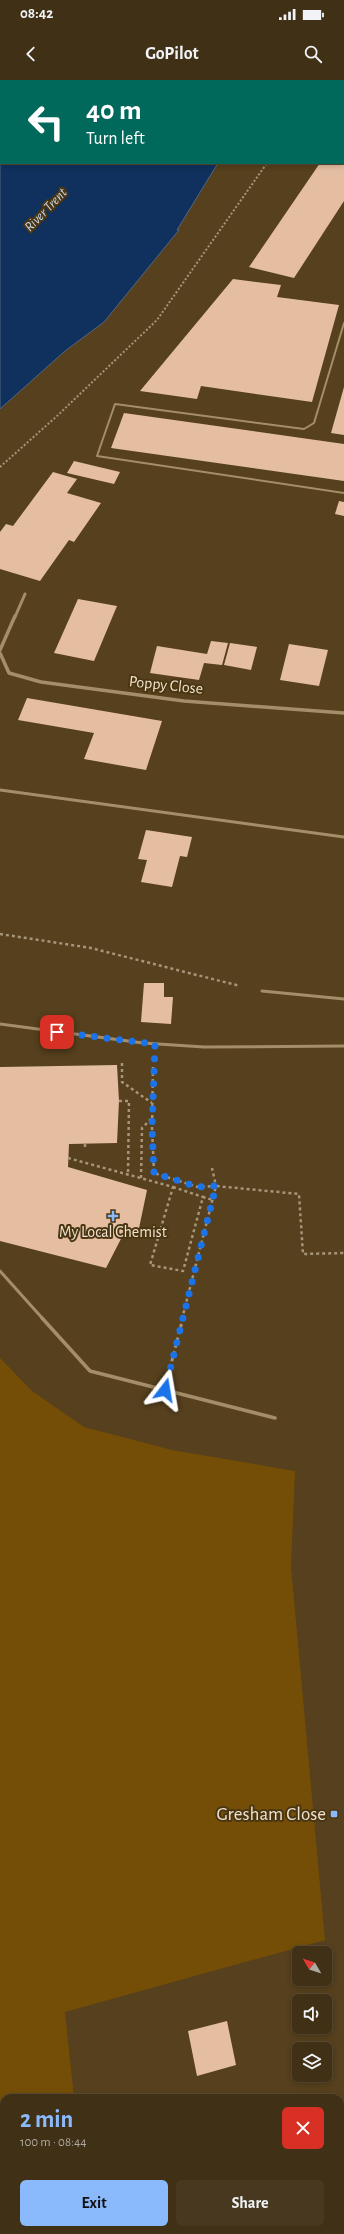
<!DOCTYPE html>
<html lang="en">
<head>
<meta charset="utf-8">
<style>
	body { margin:0; font-family:"Alegreya Sans",sans-serif; background:#47381f; color:#f1f3f6; height:100vh; display:flex; flex-direction:column; font-size:15px; white-space:nowrap }
	* { box-sizing:border-box; margin:0 }
	p { font-size:13px; color:#aea9a1 }
	.icon { flex:none; width:22px; height:22px; fill:none; stroke:currentColor; stroke-width:2; stroke-linecap:round; stroke-linejoin:round }
	.map { position:relative; flex:1; overflow:hidden }
	.sheet { position:absolute; left:0px; top:2014px; width:344px; height:140px; display:flex; flex-direction:column; background:#403016; border-radius:12px 12px 0 0; box-shadow:0 2px 6px #0003,0 0 0 1px #594b35 }
	.sheet>* { flex:none }
	.hud { position:absolute; left:0px; top:0px; width:344px; height:84px; box-shadow:0 2px 6px #0003,0 0 0 1px #594b35; background:#00695c; color:#fff; overflow:hidden }
	.needle { width:26px; rotate:309deg }
	.tools { position:absolute; left:292px; top:1866px; display:grid; gap:8px }
	.tools a { display:grid; place-items:center; width:40px; height:40px; border-radius:6px; background:#403016; box-shadow:0 2px 6px #0003,0 0 0 1px #594b35; font-size:20px }
	.pin { position:absolute; display:grid; place-items:center; width:34px; height:34px; color:#fff; margin:-17px; border-radius:8px; box-shadow:0 2px 6px #0006 }
	.me { position:absolute; width:44px; margin:-22px; rotate:14deg; stroke-linejoin:round; filter:drop-shadow(0 0 3px #0008) }
	.turn { display:flex; align-items:center; gap:14px; height:84px; padding:0 20px; font-size:18px }
	.turn .icon { width:52px; height:52px; stroke-width:2.5 }
	.turn b { display:block; font-size:28px; line-height:34px }
	.round { display:grid; place-items:center; flex:none; width:42px; height:42px; border-radius:6px; background:#47381f }
	.summary { display:flex; align-items:center; justify-content:space-between; height:68px; padding:0 20px }
	h1 { font-size:24px; font-weight:700; line-height:30px; color:#8abafc }
	.button { display:flex; gap:8px; margin-top:auto; padding:8px 20px }
	.button a { flex:1; height:46px; border-radius:6px; background:#8abafc; color:#111; font-size:16px; font-weight:700; line-height:46px; text-align:center }
	.button a+a { background:#47381f; color:#f1f3f6 }
	.status { display:flex; justify-content:space-between; align-items:center; height:28px; padding:0 20px; background:#403016; direction:ltr }
	.status svg { height:11px; fill:currentColor }
	header { display:flex; justify-content:space-between; align-items:center; height:52px; padding:0 20px; background:#403016; font-size:18px; font-weight:700 }
	.map>svg:first-child { display:block }
</style>
</head>
<body>
<div class="status"><b>08:42</b><svg viewBox="0 0 49 12"><path d="M0 12V9h3v3zM5 12V6h3v6zM10 12V3h3v9zM15 12V0h3v12zM26 1h20v11H26zM47 4h2v5h-2z"/></svg></div>
<header><svg class="icon" aria-label="back" viewBox="0 0 24 24"><path d="M15 5l-7 7 7 7"/></svg>GoPilot<svg class="icon" aria-label="search" viewBox="0 0 24 24"><circle cx="10" cy="10" r="6"/><path d="M15 15l6 6"/></svg></header>
<div class="map">
<svg width="344" height="2154" viewBox="0 0 344 2154">
	<rect width="100%" height="100%" fill="#56401d"/>
	<path fill="#744e06" d="M0,1278L32,1311L84,1347L172,1370L295,1391L291,1487L325,1860L65,1932L74,2018H4V2076L0,2078Z"/>
	<path fill="#10315d" stroke="#53667f" d="M0,0L263,1H1V83H218L177,150H179L104,242L65,271L0,329Z"/>
	<g fill="#e5bea2">
		<path d="M320,83H344V121L294,198L249,187Z"/>
		<path d="M233,199L281,205L277,217L339,225L312,322L201,306L197,319L140,311Z"/>
		<path d="M344,307V355L331,353Z"/>
		<path d="M124,333L344,364V401L111,368Z"/>
		<path d="M74,381L120,392L114,404L67,393Z"/>
		<path d="M53,392L77,399L67,413L101,423L74,462L69,460L40,501L0,489V452L6,444L13,446Z"/>
		<path d="M339,421L344,422V436L335,434Z"/>
		<path d="M78,519L117,526L94,581L54,573Z"/>
		<path d="M211,561L228,563L222,585L204,583L199,600L150,593L157,566L207,574Z"/>
		<path d="M230,563L257,567L251,590L224,585Z"/>
		<path d="M289,564L328,570L319,606L280,600Z"/>
		<path d="M27,618L162,641L146,690L84,679L94,653L18,640Z"/>
		<path d="M146,750L192,757L187,777L180,776L172,807L141,802L147,780L138,779Z"/>
		<path d="M144,903H164V917H173L171,944L141,942Z"/>
		<path d="M117,985L119,1021L117,1063L69,1064L68,1087L147,1110L138,1153L125,1151L106,1188L0,1161V987Z"/>
		<path d="M227,1941L236,1985L197,1996L188,1951Z"/>
	</g>
	<g fill="none" stroke-linecap="round" stroke-linejoin="round">
		<path stroke="#a6957a" stroke-width="2" stroke-dasharray="2 2" stroke-linecap="butt" d="M0,387L57,336L157,240L267,83"/>
		<g stroke="#a6957a" stroke-width="2.5" stroke-dasharray="3 3" stroke-linecap="butt">
			<path d="M0,854L91,868L240,906"/>
			<path d="M122,983V1002L152,1023"/>
			<path d="M153,987L152,1048L154,1093L198,1107L216,1106L212,1088"/>
			<path d="M119,1021H129L128,1094"/>
			<path d="M85,1064V1070"/>
			<path d="M68,1078L173,1107L150,1185L183,1191L203,1117L213,1120"/>
			<path d="M141,1098L142,1048L152,1038"/>
			<path d="M173,1107L203,1117"/>
			<path d="M182,1239L216,1106L299,1114L303,1174L344,1173"/>
		</g>
		<path stroke="#a6957a" stroke-width="3" stroke-dasharray="3.5 3.5" stroke-linecap="butt" d="M170,1288L183,1238"/>
		<path stroke="#a68d69" stroke-width="2" d="M344,243L314,343L304,349L115,324L97,376L344,413"/>
		<g stroke="#a68d69" stroke-width="3">
			<path d="M0,710L344,757"/>
			<path d="M262,911L344,919"/>
			<path d="M0,944L143,963L204,967L344,966"/>
			<path d="M0,1191L43,1239"/>
		</g>
		<path stroke="#a68d69" stroke-width="3.5" d="M42,1238L90,1291L275,1338"/>
		<path stroke="#a68d69" stroke-width="3" d="M15,537L25,514"/>
		<g stroke="#a68d69" stroke-width="3.5">
			<path d="M0,570L15,536"/>
			<path d="M0,573L9,593L41,602L184,621L344,633"/>
		</g>
	</g>
	<g fill="none" stroke-linecap="round" stroke-linejoin="round">
		<path stroke="#1a73e8" stroke-width="7" stroke-dasharray="0 12.6" d="M57,952L155,964L152,1048L154,1093L198,1107L216,1106L165,1310"/>
	</g>
	<g fill="#8abafc" stroke="#4b3612" stroke-width="1.5">
		<path d="M111 1130h4v4h4v4h-4v4h-4v-4h-4v-4h4z"/>
		<rect x="330" y="1730" width="8" height="8" rx="2"/>
	</g>
	<g text-anchor="middle" dominant-baseline="central" stroke-width="4" stroke-linejoin="round" paint-order="stroke">
		<g font-size="14" font-style="italic" fill="#c8d8ee" stroke="#4b3612">
			<text transform="translate(46 130) rotate(-46)">River Trent</text>
		</g>
		<g font-size="16" fill="#efe2cf" stroke="#4b3612">
			<text transform="translate(166 605) rotate(6)">Poppy Close</text>
		</g>
		<g font-size="16" fill="#efe2cf" stroke="#4b3612">
			<text x="113" y="1152">My Local Chemist</text>
		</g>
		<g font-size="19" fill="#efe2cf" stroke="#4b3612" text-anchor="end">
			<text x="326" y="1734">Gresham Close</text>
		</g>
	</g>
</svg>
<div class="tools">
<a><svg class="needle" viewBox="-14 -14 28 28"><path d="M0-13l5 13h-10z" fill="#e53935"/><path d="M0 13l5-13h-10z" fill="#aea9a1"/></svg></a>
<a><svg class="icon" aria-label="sound" viewBox="0 0 24 24"><path d="M4 9h4l5-4v14l-5-4H4zM17 9q2 3 0 6"/></svg></a>
<a><svg class="icon" aria-label="layers" viewBox="0 0 24 24"><path d="M12 4l9 5-9 5-9-5zM3 14l9 5 9-5"/></svg></a>
</div>
<div class="pin" style="left:57px;top:952px;background:#d93025"><svg class="icon" aria-label="arrive" viewBox="0 0 24 24"><path d="M6 21V4h12l-3 4 3 4H6"/></svg></div>
<svg class="me" style="left:165px;top:1310px" viewBox="-20 -20 40 40"><path d="M0-17L14 15 0 8-14 15z" fill="#1a73e8" stroke="#fff" stroke-width="4"/></svg>
<div class="hud">
<div class="turn"><svg class="icon" aria-label="left" viewBox="0 0 24 24"><path d="M17 20v-9H6M10 6l-5 5 5 5"/></svg><div><b>40 m</b>Turn left</div></div>
</div>
<section class="sheet">
<div class="summary"><div><h1>2 min</h1><p>100 m · 08:44</p></div><a class="round" style="background:#d93025;color:#fff"><svg class="icon" aria-label="close" viewBox="0 0 24 24"><path d="M6 6l12 12M18 6L6 18"/></svg></a></div>
<div class="button"><a>Exit</a><a>Share</a></div>
</section>
</div>
</body>
</html>
